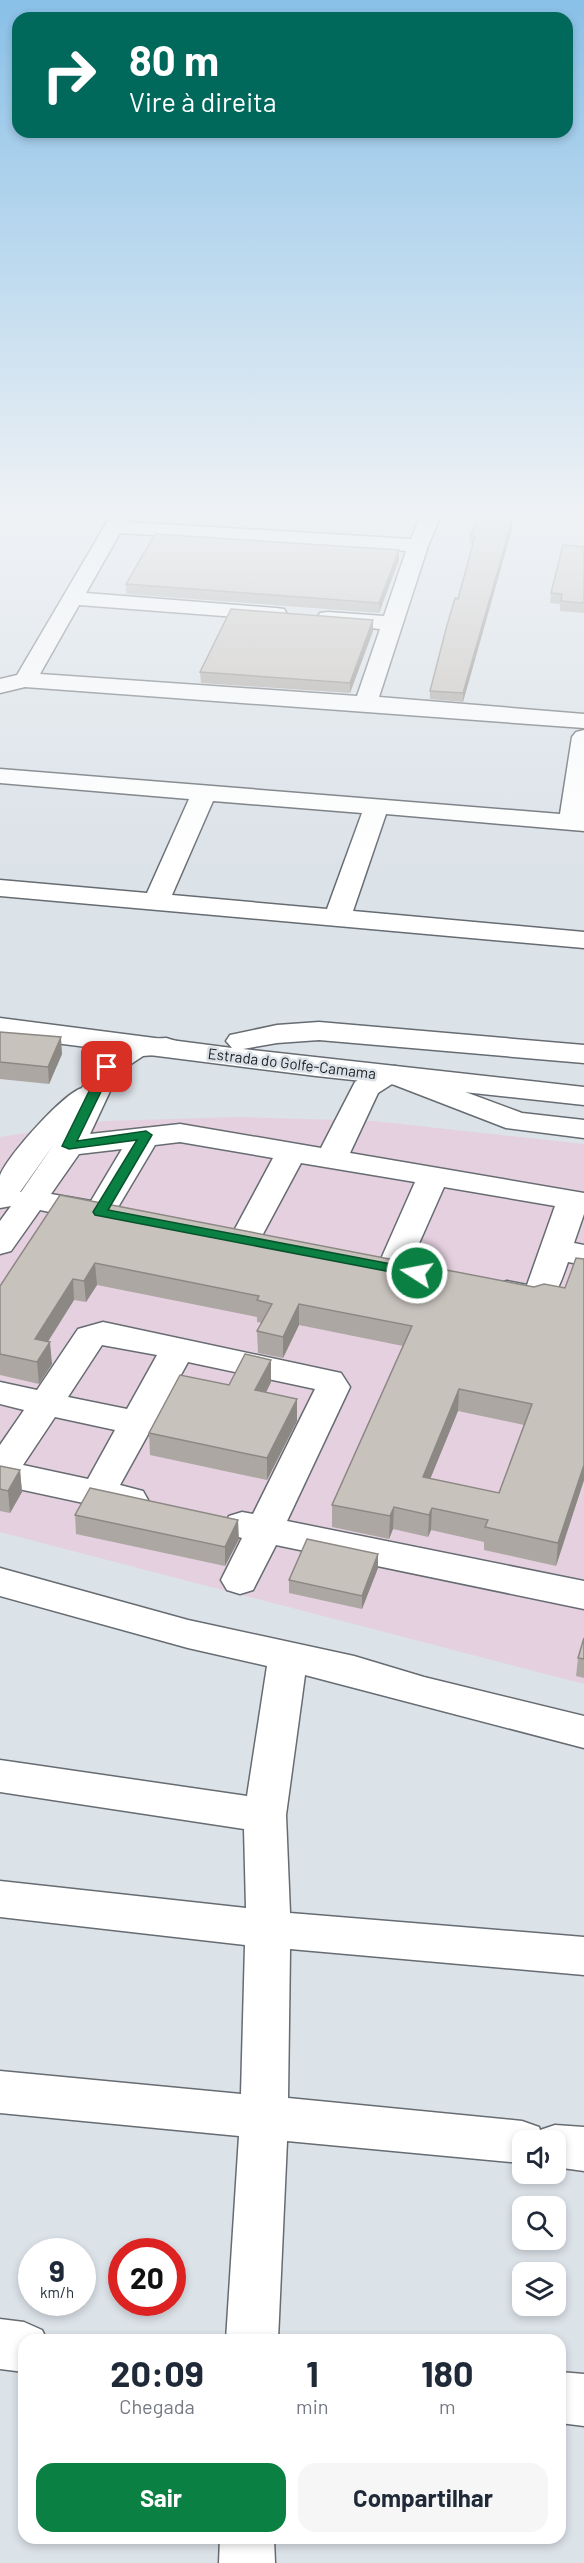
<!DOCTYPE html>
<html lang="pt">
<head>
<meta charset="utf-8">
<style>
	body { margin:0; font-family:Barlow,sans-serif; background:#f6f6f7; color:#1f2937; height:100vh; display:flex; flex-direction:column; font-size:22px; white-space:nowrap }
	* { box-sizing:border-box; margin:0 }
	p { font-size:20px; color:#747a83 }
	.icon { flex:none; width:33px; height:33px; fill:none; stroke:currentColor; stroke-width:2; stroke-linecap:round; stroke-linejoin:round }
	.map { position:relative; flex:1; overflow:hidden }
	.panel { position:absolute; left:18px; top:2334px; width:548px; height:210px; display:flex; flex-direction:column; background:#fff; border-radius:18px; box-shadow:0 3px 9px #0003 }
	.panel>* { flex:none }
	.guide { position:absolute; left:12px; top:12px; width:561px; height:126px; border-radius:18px; box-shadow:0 3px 9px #0003; background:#00695c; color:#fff; overflow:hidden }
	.fabs { position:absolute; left:512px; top:2130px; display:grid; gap:12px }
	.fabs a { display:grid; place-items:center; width:54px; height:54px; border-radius:12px; background:#fff; box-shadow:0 3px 9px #0003; font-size:30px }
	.speed { position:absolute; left:18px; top:2238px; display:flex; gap:12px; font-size:30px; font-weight:700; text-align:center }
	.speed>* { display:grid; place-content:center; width:78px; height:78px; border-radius:50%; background:#fff; box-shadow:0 3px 9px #0003; line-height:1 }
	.speed small { font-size:15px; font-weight:400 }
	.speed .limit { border:9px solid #d22; background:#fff; color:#111 }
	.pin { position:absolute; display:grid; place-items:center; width:51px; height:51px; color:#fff; margin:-26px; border-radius:12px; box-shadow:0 3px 9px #0006 }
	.me { position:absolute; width:66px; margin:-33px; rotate:281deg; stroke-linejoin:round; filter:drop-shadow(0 0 4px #0008) }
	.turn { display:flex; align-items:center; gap:21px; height:126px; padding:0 18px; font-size:27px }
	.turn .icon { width:78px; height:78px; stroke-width:2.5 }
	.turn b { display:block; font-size:42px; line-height:51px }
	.eta { display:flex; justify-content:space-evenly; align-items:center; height:102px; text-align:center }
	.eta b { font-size:36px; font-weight:700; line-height:42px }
	.action { display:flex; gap:12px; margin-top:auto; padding:12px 18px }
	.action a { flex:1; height:69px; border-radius:18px; background:#0b8043; color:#fff; font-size:24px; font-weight:700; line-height:69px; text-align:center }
	.action a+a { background:#f6f6f7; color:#1f2937 }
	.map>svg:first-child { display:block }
</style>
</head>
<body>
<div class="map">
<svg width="584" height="2563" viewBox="0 0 584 2563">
	<rect width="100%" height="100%" fill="#dbe2e8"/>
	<path fill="#e5d0df" d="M240,1117L374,1121L584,1144V1684L0,1532V1137L105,1121Z"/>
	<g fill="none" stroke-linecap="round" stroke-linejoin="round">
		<path stroke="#9cd2e5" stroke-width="5" d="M542,510L584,520"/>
		<defs>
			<g id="minor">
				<path d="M114,510H134L127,522L411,539L423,510H443L428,546L379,697L584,714V728L25,687L0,693V679L17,675ZM120,533L406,551L384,616L328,612L320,613L317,618L320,623L328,624L380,629L357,696L40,674L79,605L276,620L284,619L287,614L284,609L276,608L86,593Z"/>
				<path d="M584,730V831L386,814L353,911L584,932V948L0,896V880L147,893L189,799L0,783V769L560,814L572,737L576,732ZM213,801L362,813L327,909L172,895Z"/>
				<path d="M166,1038L176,1041L180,1047L176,1053L143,1056L119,1072L90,1134L180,1124L321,1148L355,1082L372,1071L395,1066L522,1113L584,1120V1138L506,1128L392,1084L378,1093L350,1153L584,1193V1214L574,1243L584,1245V1265L568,1262C551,1312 546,1311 495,1298L490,1291L495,1284L507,1281L527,1285L555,1206L444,1187L405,1275L393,1278L381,1275L377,1268L415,1182L301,1163L256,1247L245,1250L234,1247L229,1240L273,1158L180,1142L155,1145L111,1219L97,1222L40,1210L11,1251L0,1254V1221L11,1206L0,1208C0,1199 0,1185 0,1176C6,1157 64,1093 82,1088C103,1046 121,1040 166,1038ZM54,1144L21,1192H20ZM122,1149L91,1201L51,1194L79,1154Z"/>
				<path d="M103,1322L341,1373L350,1387L287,1521L584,1581V1609L276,1545L253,1590L240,1594L227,1590L221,1580L242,1538L229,1534L223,1525L229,1516L242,1512L253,1514L315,1389L188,1362L120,1485L143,1491L148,1500L143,1509L130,1513L0,1485V1445L24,1410L0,1404V1382L37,1390L78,1329ZM102,1345L157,1355L127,1409L68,1397ZM55,1417L115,1430L88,1479L23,1465Z"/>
				<path d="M0,1568L188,1620L354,1656L424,1677L584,1716V1748L305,1675L286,1815L290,1913L584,1937V1975L290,1949L288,2098L522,2121L539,2127L540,2130L555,2125L584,2127V2171L555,2167V2140H522V2163L287,2141L278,2340H226L239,2136L0,2113V2071L241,2094L245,1945L0,1917V1881L246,1908L244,1829L0,1792V1760L247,1796L267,1666L188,1648L0,1596Z"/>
				<path d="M0,2319L24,2322L42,2330L47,2340H24V2372L0,2369Z"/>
				<path d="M560,2372L584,2374V2426L560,2423Z"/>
				<path d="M220,2538H274L275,2563H219Z"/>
			</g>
			<path id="highway" d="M0,1018L232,1048L226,1041L230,1035L277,1025L319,1022L584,1045V1063L319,1040L277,1043L243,1049L584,1087V1105L316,1076L0,1036Z"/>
		</defs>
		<use href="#minor" stroke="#666c71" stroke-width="3"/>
		<use href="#highway" stroke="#666c71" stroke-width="3"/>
		<use href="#minor" fill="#fff" fill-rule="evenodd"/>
		<use href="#highway" fill="#fff" fill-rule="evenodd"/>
	</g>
	<g fill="#aca7a2" fill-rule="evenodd">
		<path d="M509,521L512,529L463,702L430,699V691L458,599L473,544H470V536Z"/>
		<path d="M584,547V613L560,611V604L550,603L551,593Z"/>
		<path d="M399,560L379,613L126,594V584Z"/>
		<path d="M373,620V631L350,693L201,683L200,672Z"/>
		<path d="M0,1032L62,1054L49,1084L0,1079Z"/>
		<path d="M60,1195L534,1287L584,1480L556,1566L484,1550V1542L431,1530L428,1537L393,1529L389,1539L332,1527V1505L403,1346L299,1325L283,1358L258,1353L257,1331L262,1323L257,1322V1317L97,1285L86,1302L74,1300L48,1342L52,1364L39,1384L0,1375V1286ZM458,1411L524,1425L499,1493L430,1479Z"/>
		<path d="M271,1382L266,1392L297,1399V1421L267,1480L150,1455L149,1433L229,1385Z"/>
		<path d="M0,1466L20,1470L22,1492L10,1513L0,1511Z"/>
		<path d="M75,1515L239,1539L225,1566L76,1534Z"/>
		<path d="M378,1554V1568L362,1609L289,1593V1580Z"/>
		<path d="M584,1638V1678L576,1676L578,1658Z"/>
	</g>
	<g fill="#8c8884">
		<path d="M512,521V529L463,702V693Z"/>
		<path d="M399,550V560L379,613V603Z"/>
		<path d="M373,620V631L350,693V683Z"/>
		<path d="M61,1037L62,1054L49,1084L48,1067Z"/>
		<path d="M95,1263L97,1285L86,1302L84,1281Z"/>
		<path d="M73,1279L74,1300L36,1360L35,1339Z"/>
		<path d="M299,1304V1325L283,1358V1337Z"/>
		<path d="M50,1342L52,1364L39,1384L37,1362Z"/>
		<path d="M271,1360V1382L256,1413L255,1390Z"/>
		<path d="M459,1389L458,1411L422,1499L423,1477Z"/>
		<path d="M297,1399V1421L267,1480V1458Z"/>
		<path d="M584,1465V1480L556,1566L558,1543Z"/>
		<path d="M20,1470L22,1492L10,1513L8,1491Z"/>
		<path d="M394,1507L393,1529L389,1539L390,1516Z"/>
		<path d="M432,1508L431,1530L428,1537L429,1515Z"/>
		<path d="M238,1520L239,1539L225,1566V1547Z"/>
		<path d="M378,1554V1568L362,1609V1596Z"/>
	</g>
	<g fill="#c8c2bc" stroke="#8c8884" stroke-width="1.5" fill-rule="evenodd">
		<path d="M481,512L509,514L506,520L512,521L463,693L430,691L446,629L455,598L458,599L475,536H470Z"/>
		<path d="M155,534L399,550L379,603L126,584Z"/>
		<path d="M563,545L584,547V603L561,601L562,594L551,593Z"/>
		<path d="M231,609L373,620L350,683L200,672Z"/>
		<path d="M0,1032L61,1037L48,1067L0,1062Z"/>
		<path d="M60,1195L534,1287L544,1284L565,1288L576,1258L584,1259V1465L558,1543L485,1527L488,1520L432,1508L429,1515L394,1507L390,1516L332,1505L412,1326L299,1304L283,1337L257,1331L272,1304L257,1300L259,1296L95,1263L84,1281L73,1279L35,1339L50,1342L37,1362L0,1354V1286ZM459,1389L532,1404L499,1493L423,1477Z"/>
		<path d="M245,1354L271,1360L255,1390L297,1399L267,1458L149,1433L180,1375L229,1385Z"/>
		<path d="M0,1466L20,1470L8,1491L0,1489Z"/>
		<path d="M90,1488L238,1520L225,1547L75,1515Z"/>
		<path d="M307,1539L378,1554L362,1596L289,1580Z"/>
		<path d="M584,1638V1659L578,1658Z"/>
	</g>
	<linearGradient id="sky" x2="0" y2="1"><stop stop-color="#89c0e7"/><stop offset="0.59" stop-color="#eff2f5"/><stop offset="1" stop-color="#eff2f5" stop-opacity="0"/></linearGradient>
	<rect width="584" height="869" fill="url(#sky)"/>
	<path fill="#0b8043" stroke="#07532c" stroke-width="1.5" d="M107,1063L113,1067L77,1141L146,1131L152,1135L108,1210L417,1269L423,1273L417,1277L95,1215L93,1212L137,1140L69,1149L62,1146L101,1067Z"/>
	<g text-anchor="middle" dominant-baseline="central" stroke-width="5" stroke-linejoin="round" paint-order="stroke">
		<g font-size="15" fill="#1b1d1f" stroke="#dbe2e8">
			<text transform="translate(292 1063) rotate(7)">Estrada do Golfe-Camama</text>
		</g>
	</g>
</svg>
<div class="fabs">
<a><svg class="icon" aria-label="sound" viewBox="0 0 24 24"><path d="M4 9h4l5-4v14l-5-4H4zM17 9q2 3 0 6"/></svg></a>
<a><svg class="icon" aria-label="search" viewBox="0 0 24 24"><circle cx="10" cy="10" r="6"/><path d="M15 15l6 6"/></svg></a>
<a><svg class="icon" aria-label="layers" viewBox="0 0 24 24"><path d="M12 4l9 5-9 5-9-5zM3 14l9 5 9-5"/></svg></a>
</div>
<div class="speed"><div>9<small>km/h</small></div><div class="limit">20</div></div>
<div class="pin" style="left:107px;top:1067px;background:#d93025"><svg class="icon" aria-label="arrive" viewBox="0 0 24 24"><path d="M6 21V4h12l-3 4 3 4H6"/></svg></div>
<svg class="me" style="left:417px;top:1273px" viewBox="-20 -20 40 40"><circle r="17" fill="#0b8043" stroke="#fff" stroke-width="3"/><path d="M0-11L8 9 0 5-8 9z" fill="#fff"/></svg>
<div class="guide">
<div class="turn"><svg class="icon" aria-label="right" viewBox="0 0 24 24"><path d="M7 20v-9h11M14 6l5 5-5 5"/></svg><div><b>80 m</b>Vire à direita</div></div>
</div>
<section class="panel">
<div class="eta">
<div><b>20:09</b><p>Chegada</p></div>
<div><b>1</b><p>min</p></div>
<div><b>180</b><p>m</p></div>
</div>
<div class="action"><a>Sair</a><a>Compartilhar</a></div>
</section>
</div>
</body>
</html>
